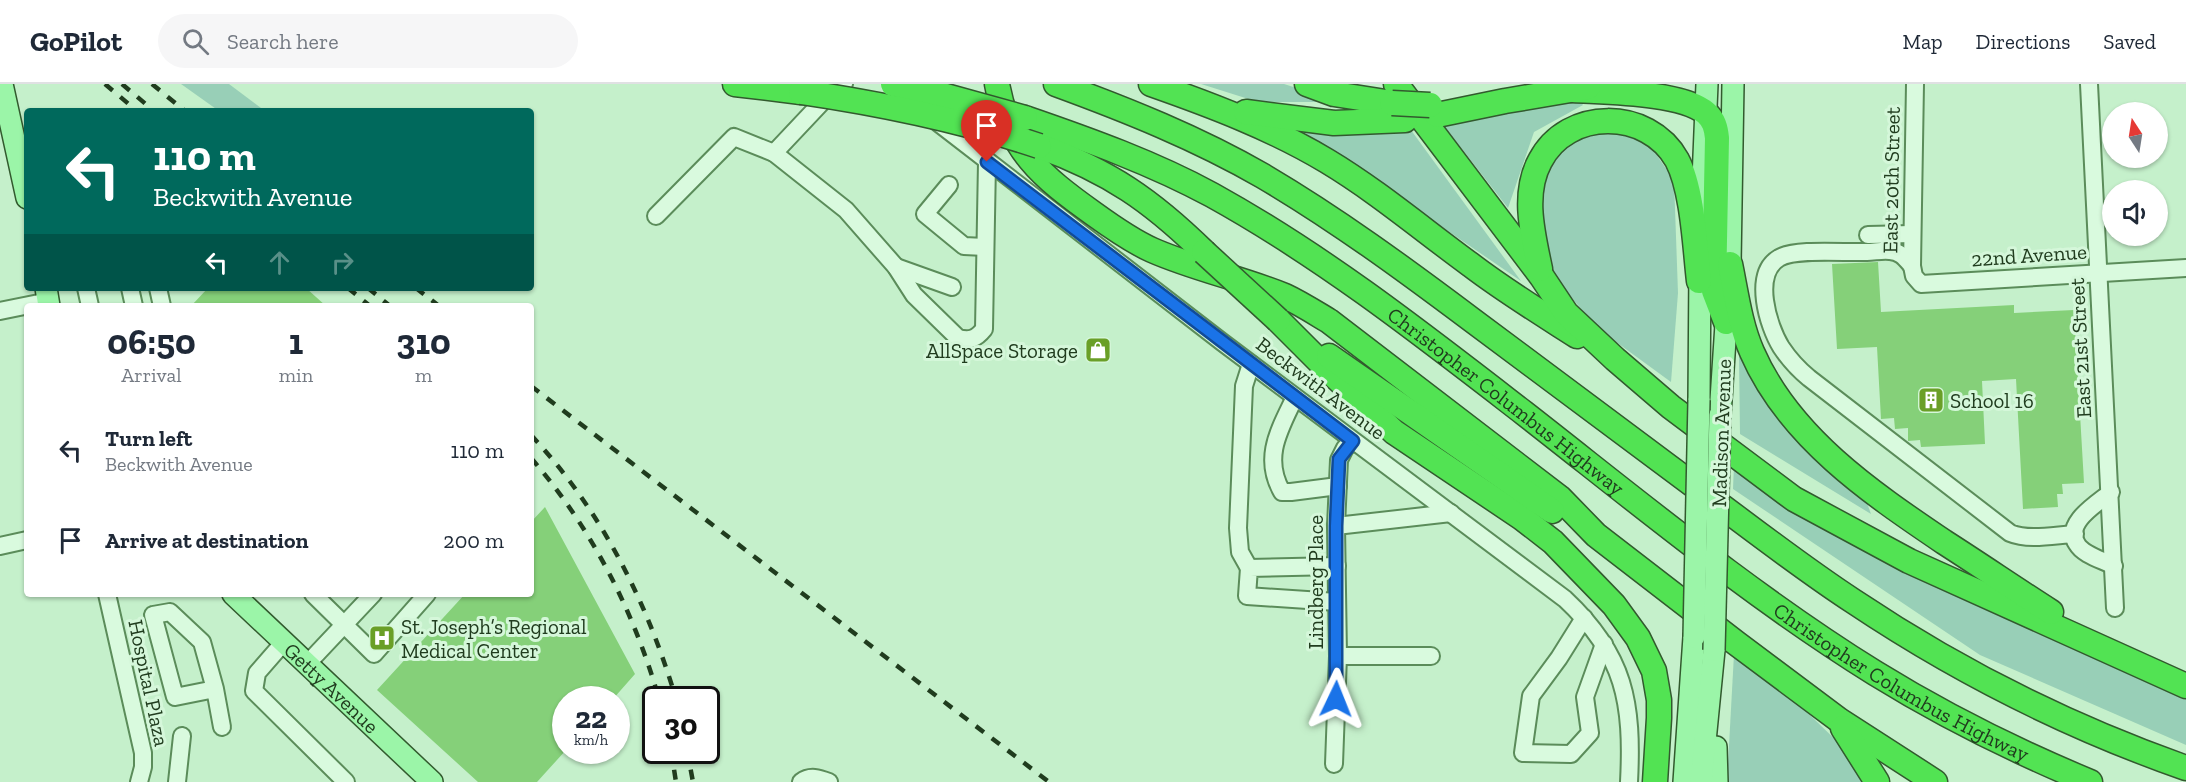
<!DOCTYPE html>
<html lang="en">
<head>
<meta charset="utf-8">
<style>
	body { margin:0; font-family:"Zilla Slab",serif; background:#f6f6f7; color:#1f2937; height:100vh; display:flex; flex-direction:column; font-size:22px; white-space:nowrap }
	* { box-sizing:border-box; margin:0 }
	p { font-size:20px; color:#747a83 }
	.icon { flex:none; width:33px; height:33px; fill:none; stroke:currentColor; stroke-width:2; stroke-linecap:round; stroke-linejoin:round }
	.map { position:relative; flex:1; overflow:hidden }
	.side { position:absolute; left:24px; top:219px; width:510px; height:294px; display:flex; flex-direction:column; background:#fff; border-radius:6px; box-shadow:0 2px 4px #0004 }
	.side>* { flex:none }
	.top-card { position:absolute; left:24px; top:24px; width:510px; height:183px; border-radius:6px; box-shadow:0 2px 4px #0004; background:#00695c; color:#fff; overflow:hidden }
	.needle { width:39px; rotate:348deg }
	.controls { position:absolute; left:2102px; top:18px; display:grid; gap:12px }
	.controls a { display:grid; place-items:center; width:66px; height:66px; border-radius:50%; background:#fff; box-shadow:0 2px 4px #0004; font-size:30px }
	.speed { position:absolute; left:552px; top:602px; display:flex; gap:12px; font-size:30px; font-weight:700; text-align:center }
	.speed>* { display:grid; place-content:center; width:78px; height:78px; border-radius:50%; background:#fff; box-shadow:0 2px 4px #0004; line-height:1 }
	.speed small { font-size:15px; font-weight:400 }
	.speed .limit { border:3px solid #111; border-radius:9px; background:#fff; color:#111 }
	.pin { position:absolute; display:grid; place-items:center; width:51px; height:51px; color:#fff; margin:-62px -26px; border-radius:50% 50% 50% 0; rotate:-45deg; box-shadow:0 0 6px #0007 }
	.pin .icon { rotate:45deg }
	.me { position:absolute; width:66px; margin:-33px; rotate:2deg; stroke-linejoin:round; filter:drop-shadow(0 0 4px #0008) }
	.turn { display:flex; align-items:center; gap:21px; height:126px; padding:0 30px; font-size:27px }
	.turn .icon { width:78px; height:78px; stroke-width:2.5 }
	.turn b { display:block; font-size:42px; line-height:51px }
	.lanes { display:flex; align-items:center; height:57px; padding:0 30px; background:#0003; justify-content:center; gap:30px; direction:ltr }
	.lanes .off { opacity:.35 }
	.eta { display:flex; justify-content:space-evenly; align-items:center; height:102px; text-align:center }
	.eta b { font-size:36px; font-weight:700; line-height:42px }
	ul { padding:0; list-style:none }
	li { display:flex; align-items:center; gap:18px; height:90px; padding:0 30px }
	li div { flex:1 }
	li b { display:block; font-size:22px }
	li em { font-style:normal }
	header { display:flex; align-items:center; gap:36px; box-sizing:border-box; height:84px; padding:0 30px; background:#fff; border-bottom:2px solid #e0e1e3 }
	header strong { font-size:28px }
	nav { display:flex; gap:33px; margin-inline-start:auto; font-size:21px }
	.search { width:420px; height:54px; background:#f6f6f7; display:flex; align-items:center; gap:15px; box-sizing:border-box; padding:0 21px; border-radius:33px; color:#747a83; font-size:22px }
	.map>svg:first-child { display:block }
</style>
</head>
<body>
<header>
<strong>GoPilot</strong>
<div class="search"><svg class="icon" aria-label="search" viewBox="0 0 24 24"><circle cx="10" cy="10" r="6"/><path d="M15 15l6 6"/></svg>Search here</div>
<nav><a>Map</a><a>Directions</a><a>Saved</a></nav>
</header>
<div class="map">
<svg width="2186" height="698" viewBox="0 0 2186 698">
	<rect width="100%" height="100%" fill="#c5f0cb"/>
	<g fill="#98cfb7">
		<path d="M181,0H229L265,27H219Z"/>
		<path d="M1201,0H1284L1340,18H1258Z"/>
		<path d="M1577,13L1583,21L1534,48L1508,124L1444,42Z"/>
		<path d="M1293,41L1408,42L1521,197Z"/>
		<path d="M1590,44L1640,47L1674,96L1678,209L1671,298L1597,244L1550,188L1539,147L1545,79Z"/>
		<path d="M1739,272L1770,324L1867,419L1871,430L1740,350Z"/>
		<path d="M1734,380L2161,604L2186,615V661L1980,571L1733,405Z"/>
		<path d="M1734,570L1780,602L1845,665L1861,698H1727Z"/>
	</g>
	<g fill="#85d079">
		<path d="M1878,178L1881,228L2014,221V229L2074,226L2084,399L2062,400L2063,410H2057L2058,423L2023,425L2016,295L1982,297L1985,360L1921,363L1920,356L1908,357V344L1895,345L1894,334L1881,335L1877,263L1837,265L1832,180Z"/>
		<path d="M208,204H306L326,222H191Z"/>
		<path d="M545,423L635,590L613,615H566V666L537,698H478L377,606L465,510H531V438Z"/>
	</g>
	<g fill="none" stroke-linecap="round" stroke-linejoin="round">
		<defs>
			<g id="minor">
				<path d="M844,0L823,17L774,69L846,126L896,183L914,211L958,254C970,257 976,255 984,245L987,78"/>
				<path d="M1915,0L1912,182L1914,192L1921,200L2186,184"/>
				<path d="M2089,0L2115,524"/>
				<path d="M932,34L1222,258L1565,515C1625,571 1633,619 1629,698"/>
				<path d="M949,101L925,130L964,162L985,163"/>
				<path d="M656,132L734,53L774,69"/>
				<path d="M1868,151L1912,150"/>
				<path d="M1912,182C1905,174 1901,168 1890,167C1882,166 1874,168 1867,168C1846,169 1795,164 1779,174C1752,190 1768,242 1781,263C1789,275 1798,285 1809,294L2010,449C2029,457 2055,451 2075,450"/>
				<path d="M896,183L952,203"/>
				<path d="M86,204L90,222"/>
				<path d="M130,204L134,222"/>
				<path d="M158,204L162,222"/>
				<path d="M0,227L49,217"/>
				<path d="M1295,313C1280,345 1262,373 1282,408H1291L1338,402"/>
				<path d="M2111,408C2098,419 2063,439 2077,460C2083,471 2103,476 2114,482"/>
				<path d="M1336,442L1451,429"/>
				<path d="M0,462L27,456"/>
				<path d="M1337,482L1249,484L1247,512L1337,518"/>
				<path d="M1249,484L1240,468L1238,444L1244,302L1251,280"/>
				<path d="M107,510L143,669V683L139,698"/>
				<path d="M313,510L374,570L427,510"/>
				<path d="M1584,534L1559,574L1531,612L1523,669L1571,670L1590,649L1585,613L1604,560"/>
				<path d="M284,558L257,589L254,607L346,698"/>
				<path d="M1338,572H1431"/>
				<path d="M307,580L373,510"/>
				<path d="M215,605L175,613L153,531L170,528L202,558L215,605L222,643"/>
				<path d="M1334,680L1338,572L1336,442L1339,376L1345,364L1353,357"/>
				<path d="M177,698L182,652"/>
				<path d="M801,698C810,691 819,694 829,698"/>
			</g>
			<g id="major">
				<path d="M2,0L27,114"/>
				<path d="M1701,144L1707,0"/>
				<path d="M46,204L49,222"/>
				<path d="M1699,316L1700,182"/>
				<path d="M1720,331L1730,180L1733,0"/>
				<path id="s1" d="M233,510L432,698"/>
				<path d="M1716,663L1717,698"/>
				<path d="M1684,698L1694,553"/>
				<path d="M1701,698L1714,566"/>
			</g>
			<g id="highway">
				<path d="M735,0L801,8"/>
				<path d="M997,0C1009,66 1042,93 1094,130C1112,143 1132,157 1152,166C1195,185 1241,194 1285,212C1300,219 1314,228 1329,237L1560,414L1596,451L1736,559L1839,636L1935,698"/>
				<path d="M1056,0C1127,26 1197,54 1263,92C1336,135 1404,185 1472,236C1552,295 1632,355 1712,415C1759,450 1804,485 1853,517C1956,586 2069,643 2186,684"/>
				<path d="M1151,0C1211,21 1272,44 1327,77C1377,107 1423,146 1471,181C1505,207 1541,229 1577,252"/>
				<path d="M1307,0L1334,10L1392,19"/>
				<path d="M1396,0L1542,193L1566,229L1615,275L1671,323L1794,415L1909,477L2186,602"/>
				<path d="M1573,6C1604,8 1682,8 1706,29C1714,36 1716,44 1717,54L1714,207L1726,238"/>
				<path d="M1246,28L1334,39L1405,36"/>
				<path d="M1437,31L1505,17L1588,3"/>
				<path id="s2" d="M1025,34C1089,56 1153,79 1212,111C1324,173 1423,251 1524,329C1638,418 1751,512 1875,589C1943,631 2015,667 2090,698"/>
				<path d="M1039,62C1109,87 1152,117 1204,168"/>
				<path d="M1730,180C1736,209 1740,241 1752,268C1789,353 1870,408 1944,458C1980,481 2015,505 2051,528"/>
				<path d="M1540,185C1533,151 1522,110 1540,77C1567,24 1648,24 1677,76C1693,106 1695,163 1699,197"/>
				<path d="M1278,236L1324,282L1394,348L1522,434L1553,458L1614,521L1638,554L1654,587L1659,616V634L1655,698"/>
				<path d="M1329,272L1552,427"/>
				<path d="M1843,644L1877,698"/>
			</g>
		</defs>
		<use href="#minor" stroke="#5b8c5a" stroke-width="20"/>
		<use href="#major" stroke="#325a2e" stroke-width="24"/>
		<use href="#highway" stroke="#325a2e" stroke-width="27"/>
		<use href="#minor" stroke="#d9fade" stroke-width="16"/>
		<use href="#major" stroke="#9bf5a8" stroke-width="21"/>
		<use href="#highway" stroke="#52e353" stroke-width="24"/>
		<g stroke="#203c1e" stroke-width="4.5" stroke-dasharray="10 10" stroke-linecap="butt">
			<path d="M105,0L137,27"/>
			<path d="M122,0L154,27"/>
			<path d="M152,0L185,27"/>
			<path d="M348,204L370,222"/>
			<path d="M368,204L390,222"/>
			<path d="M416,204L439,222"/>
			<path d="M531,302L1049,698"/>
			<path d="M531,351C601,426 647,517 676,615"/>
			<path d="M531,374C591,443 634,527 659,615"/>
			<path d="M671,666L676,698"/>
			<path d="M687,666L693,698"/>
		</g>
		<defs>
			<g id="major-bridge">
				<path d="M1694,553L1699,316"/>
				<path d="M1714,566L1720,331"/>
			</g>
			<g id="highway-bridge">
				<path d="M893,0L946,12L1025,34"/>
				<path d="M801,8C883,20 961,36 1039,62"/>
				<path d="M1392,19L1430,21"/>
				<path d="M1204,168L1278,236"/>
			</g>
		</defs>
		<use href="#major-bridge" stroke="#325a2e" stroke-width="24" stroke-linecap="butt"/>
		<use href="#highway-bridge" stroke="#325a2e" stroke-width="27" stroke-linecap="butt"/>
		<use href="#major-bridge" stroke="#9bf5a8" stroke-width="21"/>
		<use href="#highway-bridge" stroke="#52e353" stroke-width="24"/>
	</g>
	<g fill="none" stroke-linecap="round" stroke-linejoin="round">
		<defs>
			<path id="route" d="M987,78L1353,357L1339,375L1336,442V615"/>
		</defs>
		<use href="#route" stroke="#114b97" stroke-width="15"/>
		<use href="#route" stroke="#1a73e8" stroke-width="10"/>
	</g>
	<defs>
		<symbol id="shop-square" viewBox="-11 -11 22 22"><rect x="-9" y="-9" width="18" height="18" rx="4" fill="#6a9f27" stroke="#d5f7da"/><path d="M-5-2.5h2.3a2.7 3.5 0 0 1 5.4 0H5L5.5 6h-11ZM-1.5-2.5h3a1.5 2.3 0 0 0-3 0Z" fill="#fff"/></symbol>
		<symbol id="building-square" viewBox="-11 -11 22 22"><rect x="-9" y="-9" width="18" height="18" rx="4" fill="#6a9f27" stroke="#d5f7da"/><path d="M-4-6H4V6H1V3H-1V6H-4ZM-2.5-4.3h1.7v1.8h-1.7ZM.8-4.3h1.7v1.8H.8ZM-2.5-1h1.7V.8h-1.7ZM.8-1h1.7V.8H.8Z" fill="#fff"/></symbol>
		<symbol id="hospital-square" viewBox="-11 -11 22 22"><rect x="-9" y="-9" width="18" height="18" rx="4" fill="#6a9f27" stroke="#d5f7da"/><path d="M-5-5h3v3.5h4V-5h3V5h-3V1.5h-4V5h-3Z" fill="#fff"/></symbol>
	</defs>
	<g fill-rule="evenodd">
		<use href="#shop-square" x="1083" y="251" width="30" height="30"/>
		<use href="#building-square" x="1916" y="301" width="30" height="30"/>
		<use href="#hospital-square" x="367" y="539" width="30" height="30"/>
	</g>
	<g text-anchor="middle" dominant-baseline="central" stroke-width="6" stroke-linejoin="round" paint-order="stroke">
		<g font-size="21" fill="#203c1e" stroke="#d5f7da">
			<text transform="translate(1891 96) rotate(-89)">East 20th Street</text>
			<text transform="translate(2029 171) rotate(-4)">22nd Avenue</text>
			<text transform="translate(2080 264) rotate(-93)">East 21st Street</text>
			<text transform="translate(1321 304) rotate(37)">Beckwith Avenue</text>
			<text stroke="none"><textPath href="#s2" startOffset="562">Christopher Columbus Highway</textPath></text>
			<text transform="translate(1721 349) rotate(-88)">Madison Avenue</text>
			<text transform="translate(1315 498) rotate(-90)">Lindberg Place</text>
			<text stroke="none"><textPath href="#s2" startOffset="1048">Christopher Columbus Highway</textPath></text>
			<text transform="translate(149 599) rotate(78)">Hospital Plaza</text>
			<text stroke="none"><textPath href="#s1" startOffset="136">Getty Avenue</textPath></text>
		</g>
		<g font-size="21" fill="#203c1e" stroke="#d5f7da" text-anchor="start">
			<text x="1078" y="266" text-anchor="end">AllSpace Storage</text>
			<text x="1950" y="316">School 16</text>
			<text x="401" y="542">St. Joseph’s Regional<tspan x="401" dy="24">Medical Center</tspan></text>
		</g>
	</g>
</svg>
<div class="controls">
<a><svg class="needle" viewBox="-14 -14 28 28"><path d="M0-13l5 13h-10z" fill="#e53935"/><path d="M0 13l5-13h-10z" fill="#747a83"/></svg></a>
<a><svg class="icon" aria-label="sound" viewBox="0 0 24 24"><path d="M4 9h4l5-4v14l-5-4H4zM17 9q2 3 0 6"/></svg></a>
</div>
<div class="speed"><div>22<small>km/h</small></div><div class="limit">30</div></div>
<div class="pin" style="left:987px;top:78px;background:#d93025"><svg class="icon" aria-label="arrive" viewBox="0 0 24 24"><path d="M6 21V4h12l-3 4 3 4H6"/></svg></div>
<svg class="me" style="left:1336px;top:615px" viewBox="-20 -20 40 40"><path d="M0-17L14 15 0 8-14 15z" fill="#1a73e8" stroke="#fff" stroke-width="4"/></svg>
<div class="top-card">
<div class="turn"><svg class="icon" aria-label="left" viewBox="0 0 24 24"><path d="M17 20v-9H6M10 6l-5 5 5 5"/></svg><div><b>110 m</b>Beckwith Avenue</div></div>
<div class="lanes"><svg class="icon" aria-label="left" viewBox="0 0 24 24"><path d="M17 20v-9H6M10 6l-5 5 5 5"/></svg><svg class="icon off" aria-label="ahead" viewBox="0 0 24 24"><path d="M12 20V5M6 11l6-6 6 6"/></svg><svg class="icon off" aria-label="right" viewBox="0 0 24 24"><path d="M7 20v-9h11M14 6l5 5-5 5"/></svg></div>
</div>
<section class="side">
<div class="eta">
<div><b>06:50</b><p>Arrival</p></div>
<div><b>1</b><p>min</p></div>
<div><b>310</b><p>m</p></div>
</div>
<ul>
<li><svg class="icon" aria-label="left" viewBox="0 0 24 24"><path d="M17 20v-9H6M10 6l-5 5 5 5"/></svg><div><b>Turn left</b><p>Beckwith Avenue</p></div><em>110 m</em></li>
<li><svg class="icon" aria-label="arrive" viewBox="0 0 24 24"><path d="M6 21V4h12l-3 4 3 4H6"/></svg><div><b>Arrive at destination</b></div><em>200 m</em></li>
</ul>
</section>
</div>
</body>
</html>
